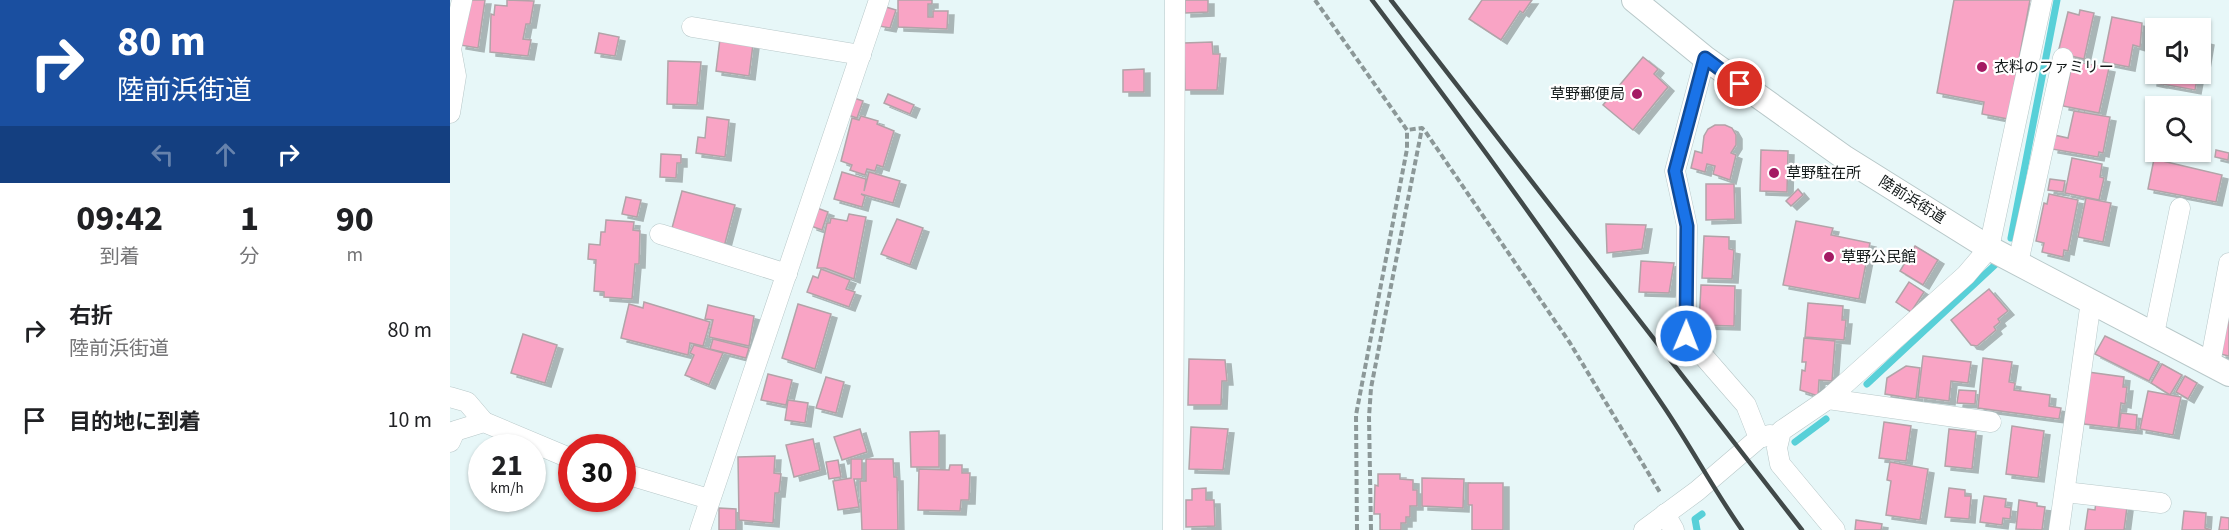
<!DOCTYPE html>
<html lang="ja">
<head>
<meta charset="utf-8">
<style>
	body { margin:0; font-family:"Source Sans 3","Noto Sans JP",sans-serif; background:#f2f2f2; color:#202124; height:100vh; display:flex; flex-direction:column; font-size:22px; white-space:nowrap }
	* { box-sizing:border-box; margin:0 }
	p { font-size:20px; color:#757577 }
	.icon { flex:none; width:33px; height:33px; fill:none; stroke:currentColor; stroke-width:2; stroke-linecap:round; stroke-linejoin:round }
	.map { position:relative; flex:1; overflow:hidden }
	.drawer { display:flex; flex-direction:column; background:#fff; width:450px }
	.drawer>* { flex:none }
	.top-card { background:#1a4fa0; color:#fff; overflow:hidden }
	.fabs { position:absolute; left:1695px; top:18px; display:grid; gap:12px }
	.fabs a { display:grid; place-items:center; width:66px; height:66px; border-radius:0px; background:#fff; box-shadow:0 2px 4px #0004; font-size:30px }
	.speed { position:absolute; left:18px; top:434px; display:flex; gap:12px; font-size:30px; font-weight:700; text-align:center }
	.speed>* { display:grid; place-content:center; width:78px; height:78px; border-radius:50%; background:#fff; box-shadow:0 2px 4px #0004; line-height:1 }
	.speed small { font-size:15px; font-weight:400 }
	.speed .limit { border:9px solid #d22; background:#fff; color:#111 }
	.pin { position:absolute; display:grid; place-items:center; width:51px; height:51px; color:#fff; margin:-26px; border:3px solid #fff; border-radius:50%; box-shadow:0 2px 6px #0007 }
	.me { position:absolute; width:66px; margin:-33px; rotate:1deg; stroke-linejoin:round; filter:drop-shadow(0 0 4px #0008) }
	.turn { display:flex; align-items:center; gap:21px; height:126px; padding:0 18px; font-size:27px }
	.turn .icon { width:78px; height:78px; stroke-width:2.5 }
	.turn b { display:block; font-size:42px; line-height:51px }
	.lanes { display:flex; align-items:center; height:57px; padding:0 18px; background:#0003; justify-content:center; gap:30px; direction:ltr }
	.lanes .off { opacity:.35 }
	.eta { display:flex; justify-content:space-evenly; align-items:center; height:102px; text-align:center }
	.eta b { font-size:36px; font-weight:700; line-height:42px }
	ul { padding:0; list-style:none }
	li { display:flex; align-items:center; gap:18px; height:90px; padding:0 18px }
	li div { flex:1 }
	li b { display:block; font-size:22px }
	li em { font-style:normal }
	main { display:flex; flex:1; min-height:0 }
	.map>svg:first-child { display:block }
</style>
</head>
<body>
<main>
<section class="drawer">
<div class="top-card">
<div class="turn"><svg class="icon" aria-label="right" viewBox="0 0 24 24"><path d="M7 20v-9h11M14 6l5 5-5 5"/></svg><div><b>80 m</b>陸前浜街道</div></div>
<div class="lanes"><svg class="icon off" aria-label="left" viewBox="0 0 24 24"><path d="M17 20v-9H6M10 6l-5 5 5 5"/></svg><svg class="icon off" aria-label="ahead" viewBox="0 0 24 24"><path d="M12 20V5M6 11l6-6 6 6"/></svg><svg class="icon" aria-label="right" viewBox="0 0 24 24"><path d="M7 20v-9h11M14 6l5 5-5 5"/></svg></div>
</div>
<div class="eta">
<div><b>09:42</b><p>到着</p></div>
<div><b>1</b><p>分</p></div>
<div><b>90</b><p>m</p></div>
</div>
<ul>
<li><svg class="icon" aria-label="right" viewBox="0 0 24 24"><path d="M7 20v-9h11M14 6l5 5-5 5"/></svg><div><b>右折</b><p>陸前浜街道</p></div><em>80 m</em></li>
<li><svg class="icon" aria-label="arrive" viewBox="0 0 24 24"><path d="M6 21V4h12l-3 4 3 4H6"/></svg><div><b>目的地に到着</b></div><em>10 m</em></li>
</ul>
</section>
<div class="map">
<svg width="1779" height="530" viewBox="0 0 1779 530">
	<defs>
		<filter id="shadow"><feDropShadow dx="6" dy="4" stdDeviation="0" flood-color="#0004"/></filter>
	</defs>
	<rect width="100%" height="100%" fill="#e7f7f8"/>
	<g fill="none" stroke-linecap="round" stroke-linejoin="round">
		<g stroke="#58d0d8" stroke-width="7">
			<path d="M1561,238L1607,0"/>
			<path d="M1417,384L1547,263"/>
			<path d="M1345,442L1376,419"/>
			<path d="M1247,530L1245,519L1252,514"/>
		</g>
	</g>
	<g fill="#f9a4c5" stroke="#b2a3a8" stroke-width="1.5" filter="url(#shadow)">
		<path d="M19,0H35L28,48L10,45Z"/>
		<path d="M57,0L84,1L80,24H76L73,39L81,40L78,56L40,52L41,14L44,15L45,5L57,6Z"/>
		<path d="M448,0H482V4H478V17H483V11H498L497,29L448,27Z"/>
		<path d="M735,0H758V12L735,13Z"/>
		<path d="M1032,0H1082L1073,13L1070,11L1051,40L1019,19Z"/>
		<path d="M1504,0H1580L1558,119L1532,114L1534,102L1487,93Z"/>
		<path d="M436,7L446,10L440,28L429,26Z"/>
		<path d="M1630,10L1644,13L1634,59L1608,53L1618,12L1629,15Z"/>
		<path d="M1662,17L1692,23L1690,47L1683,45L1679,67L1653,62Z"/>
		<path d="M149,33L169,37L165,56L145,53Z"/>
		<path d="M270,39L303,44L299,76L266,71Z"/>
		<path d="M1750,39L1758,41L1753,71L1750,70Z"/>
		<path d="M762,42L763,54H770L767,90H735L734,43Z"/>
		<path d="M1193,57L1208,69L1204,74L1218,87L1183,130L1153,105Z"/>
		<path d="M218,61L251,62L247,105L217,104Z"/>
		<path d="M1628,62L1659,68L1649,113L1613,106L1621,69L1627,71Z"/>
		<path d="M1704,67L1706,74H1713L1711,84L1701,82Z"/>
		<path d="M694,69V92H673V70Z"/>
		<path d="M1714,74H1748L1745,90L1712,84Z"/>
		<path d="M438,94L464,105L460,114L434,103Z"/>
		<path d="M404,98L413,101L407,118L398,115Z"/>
		<path d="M1624,111L1660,117L1653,153L1649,152L1648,157L1602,149L1604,135L1618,138Z"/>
		<path d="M411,116L428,121L427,124L444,131L433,167L427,165L425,171L417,169L415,175L400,170L402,165L391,161L402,118L409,120Z"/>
		<path d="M257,117L279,120L275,157L246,153L248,137L255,138Z"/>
		<path d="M1265,125H1275L1282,128L1286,135V145L1281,153L1286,155L1280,180L1263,174L1265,166L1257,164L1255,172L1241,168L1245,151L1252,153L1254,136L1258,129Z"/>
		<path d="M1311,150L1338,151L1337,192L1310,191Z"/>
		<path d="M1766,150L1779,153L1778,160L1765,157Z"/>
		<path d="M211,154L231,155V163H227L226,178L210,177Z"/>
		<path d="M1622,158L1652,164L1650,177L1654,178L1649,200L1615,193Z"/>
		<path d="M1704,159L1772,175L1766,202L1698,189Z"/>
		<path d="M392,172L416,179L414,191L419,172L450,181L443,203L411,194L415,196L412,207L384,199Z"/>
		<path d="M1600,179L1615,181L1613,192L1598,190Z"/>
		<path d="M1256,184H1284L1285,219L1256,220Z"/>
		<path d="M1348,189L1353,195L1341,206L1336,201Z"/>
		<path d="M232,191L285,205L274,247L222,228Z"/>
		<path d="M1599,194L1628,200L1618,251L1614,250L1613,257L1592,252L1594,243L1586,241L1594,203L1597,204Z"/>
		<path d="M176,197L191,200L187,217L172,214Z"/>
		<path d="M1636,198L1661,203L1653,242L1628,237Z"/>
		<path d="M367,208L378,212L372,230L361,226Z"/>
		<path d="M399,214L416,217L404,279L375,268H367L377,223H380L381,218L397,221Z"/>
		<path d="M447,219L473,228L460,265L431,254Z"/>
		<path d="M156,220L184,222L183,230L190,231L189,264H185L182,299L154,297V292L144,291L146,260L138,259L139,244L150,245L151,232H155Z"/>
		<path d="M1346,221L1383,228L1381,235L1420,243L1409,299L1333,285Z"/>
		<path d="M1156,224L1196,225L1192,249L1157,253Z"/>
		<path d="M1254,236L1279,237V249L1284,250L1282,279L1252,278Z"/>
		<path d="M1465,246L1488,260L1473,285L1450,271Z"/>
		<path d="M1191,261L1224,263L1219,293L1189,292Z"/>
		<path d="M371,269L400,280L396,289L405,292L399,307L357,292L363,276L368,278Z"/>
		<path d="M1459,282L1474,292L1461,312L1446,302Z"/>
		<path d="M1251,285L1285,286L1284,326L1249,325Z"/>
		<path d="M1539,289L1558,311L1548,319L1550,322L1544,327L1546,330L1527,346L1521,345L1501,320Z"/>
		<path d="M194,302L260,322L253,346L240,343L238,355L171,338L179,304L193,308Z"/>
		<path d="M1358,303L1393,306L1392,320H1396L1394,340L1355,337Z"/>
		<path d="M348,304L381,314L365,369L332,358Z"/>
		<path d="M258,305L304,316L299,346L259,337L263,320L255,319Z"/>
		<path d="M1776,320L1779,321V356L1770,354Z"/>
		<path d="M73,334L107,345L95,383L61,373Z"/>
		<path d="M1655,336L1709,362L1699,381L1645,354Z"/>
		<path d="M1354,338L1385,341L1382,381L1369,380L1368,396L1350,390L1352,370L1355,371L1356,362H1352Z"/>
		<path d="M263,339L299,348L296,358L260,349Z"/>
		<path d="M244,345L273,353L259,385L235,375L244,355L240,353Z"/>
		<path d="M1473,356L1521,362L1518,383L1501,381L1499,401L1468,397Z"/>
		<path d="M1533,358L1562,362L1559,382L1565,383L1564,390L1600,395L1599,406L1611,408L1609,419L1528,408Z"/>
		<path d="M739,359L775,360L777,381H772L771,405H738Z"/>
		<path d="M1712,364L1732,375L1720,395L1701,383Z"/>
		<path d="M1456,366L1470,368L1466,399L1435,394L1437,378Z"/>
		<path d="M1638,372L1674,377L1673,387H1677L1675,404L1671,403L1668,428L1634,424Z"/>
		<path d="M318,374L342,380L336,405L311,400Z"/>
		<path d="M1735,376L1747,383L1738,399L1726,392Z"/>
		<path d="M376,377L394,382L386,413L366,408Z"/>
		<path d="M1509,390L1526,391L1525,404L1507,403Z"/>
		<path d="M1698,391L1731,397L1723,435L1690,429Z"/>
		<path d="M338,400L358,403L355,423L335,420Z"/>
		<path d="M1671,413L1687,415L1686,430L1669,428Z"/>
		<path d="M1434,422L1461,426L1456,461L1429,458Z"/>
		<path d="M1562,426L1594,431L1588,478L1556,474Z"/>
		<path d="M741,427L778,429L773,470L739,469Z"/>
		<path d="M410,429L417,452L392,460L384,437Z"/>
		<path d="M1499,429L1526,432L1522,469L1495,466Z"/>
		<path d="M489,431V467H461L460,432Z"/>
		<path d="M363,439L370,470L344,477L336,445Z"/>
		<path d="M325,456L324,473L331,474L329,493H325L323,523L289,520L288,457Z"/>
		<path d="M401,459H412V479H404L409,507L388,510L383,481L401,478Z"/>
		<path d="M416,459H443L444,477H447L448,530H412L410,481H416Z"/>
		<path d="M388,460L391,477L379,479L376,462Z"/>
		<path d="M1440,462L1478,469L1470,520L1436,515L1441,481L1437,480Z"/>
		<path d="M500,465H512V473H520L519,500H511L510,511L468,510L469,469L499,470Z"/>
		<path d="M928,474H950V479L963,480V490H967V506H960V517H956V523H951V530H930V514H924L925,485L928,486Z"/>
		<path d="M972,478L1014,479L1013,508L972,506Z"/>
		<path d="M1018,483H1053V530H1022V505H1018Z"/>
		<path d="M756,488V500H764L765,526L736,527V500H742V489Z"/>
		<path d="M1499,488L1515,490V496H1521L1519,519L1495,517Z"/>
		<path d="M1534,496L1556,499L1555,507L1561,508L1560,519L1553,518L1552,525L1530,522Z"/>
		<path d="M1569,500L1587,503V506L1595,507L1592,530L1566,529Z"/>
		<path d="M1646,501L1677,507L1674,530H1635L1638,509L1645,510Z"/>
		<path d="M269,508L286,509V530H269Z"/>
		<path d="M1734,511L1756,513L1755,528L1761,530H1732Z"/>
		<path d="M1771,517L1779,518V530H1769Z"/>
		<path d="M1406,520L1432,524L1431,530H1405Z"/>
	</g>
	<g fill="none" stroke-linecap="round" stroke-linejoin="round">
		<defs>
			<g id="minor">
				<path d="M242,27L411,55"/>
				<path d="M1255,58L1225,171L1237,226L1236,336L1296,405L1309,438"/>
				<path d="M0,113L6,76L1,49L12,0"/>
				<path d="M210,234L337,274"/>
				<path d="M1568,263L1613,58"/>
				<path d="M1704,334L1730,208"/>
				<path d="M1760,364L1779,263"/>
				<path d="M0,397L17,402L34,422"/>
				<path d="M1378,399L1541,422"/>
				<path d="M0,442L5,431L34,422L122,459"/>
				<path d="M172,473L259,499"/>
				<path d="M1615,492L1711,503"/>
				<path d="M1215,514L1224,530"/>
				<path d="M250,530L429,0"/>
				<path d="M723,530L725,0"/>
				<path d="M1194,530L1247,491L1309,438L1320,435"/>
				<path d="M1385,530L1330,464L1327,448L1331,431L1378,399L1516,275L1539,248L1592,0"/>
				<path d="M1609,530L1641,301"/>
			</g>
			<path id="tertiary" d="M1184,0L1255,58L1395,158L1539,248L1779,374"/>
		</defs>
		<use href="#minor" stroke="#b8c8c9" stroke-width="21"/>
		<use href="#tertiary" stroke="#b8c8c9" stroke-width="26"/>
		<g stroke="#8c9898" stroke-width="4" stroke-dasharray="6 3" stroke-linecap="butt">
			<path d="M865,0L957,130L972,128L975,131L1120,343L1211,494"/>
			<path d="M907,530L906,415L957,149V130"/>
			<path d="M921,530L919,417L921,388L972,128"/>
		</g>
		<use href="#minor" stroke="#fff" stroke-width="20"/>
		<use href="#tertiary" stroke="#fff" stroke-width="24"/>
		<g stroke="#414949" stroke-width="4.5">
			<path d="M922,0C1023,133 1121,269 1214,407C1241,447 1264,490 1292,530"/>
			<path d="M941,0L1352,530"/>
		</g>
	</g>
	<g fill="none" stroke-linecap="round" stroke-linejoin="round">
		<defs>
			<path id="route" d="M1236,336L1237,226L1225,171L1255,58L1290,84"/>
		</defs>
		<use href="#route" stroke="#114b97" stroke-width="15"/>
		<use href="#route" stroke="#1a73e8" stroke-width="10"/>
	</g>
	<g fill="#a41a63" stroke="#fff" stroke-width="2">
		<circle cx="1532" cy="67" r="6"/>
		<circle cx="1187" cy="94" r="6"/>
		<circle cx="1324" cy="173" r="6"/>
		<circle cx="1379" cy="257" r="6"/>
	</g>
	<g text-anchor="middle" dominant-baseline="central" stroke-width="4.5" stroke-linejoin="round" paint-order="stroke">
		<g font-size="15" fill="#131919" stroke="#fff" text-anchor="start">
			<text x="1544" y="67">衣料のファミリー</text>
			<text x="1175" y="94" text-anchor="end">草野郵便局</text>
			<text x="1336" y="173">草野駐在所</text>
			<text x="1391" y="257">草野公民館</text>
		</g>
		<g font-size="15" fill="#131919" stroke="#fff">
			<text transform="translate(1462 200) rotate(32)">陸前浜街道</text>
		</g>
	</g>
</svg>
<div class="fabs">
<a><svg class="icon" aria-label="sound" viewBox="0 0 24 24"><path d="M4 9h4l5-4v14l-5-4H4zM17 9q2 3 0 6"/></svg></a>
<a><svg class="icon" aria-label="search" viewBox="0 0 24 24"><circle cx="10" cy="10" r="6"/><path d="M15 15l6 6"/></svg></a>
</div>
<div class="speed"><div>21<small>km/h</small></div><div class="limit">30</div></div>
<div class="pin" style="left:1290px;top:84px;background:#d93025"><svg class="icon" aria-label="arrive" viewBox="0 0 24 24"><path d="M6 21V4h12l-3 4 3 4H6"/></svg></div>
<svg class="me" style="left:1236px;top:336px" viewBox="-20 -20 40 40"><circle r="17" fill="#1a73e8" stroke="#fff" stroke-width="3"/><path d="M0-11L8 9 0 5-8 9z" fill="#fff"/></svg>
</div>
</main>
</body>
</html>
